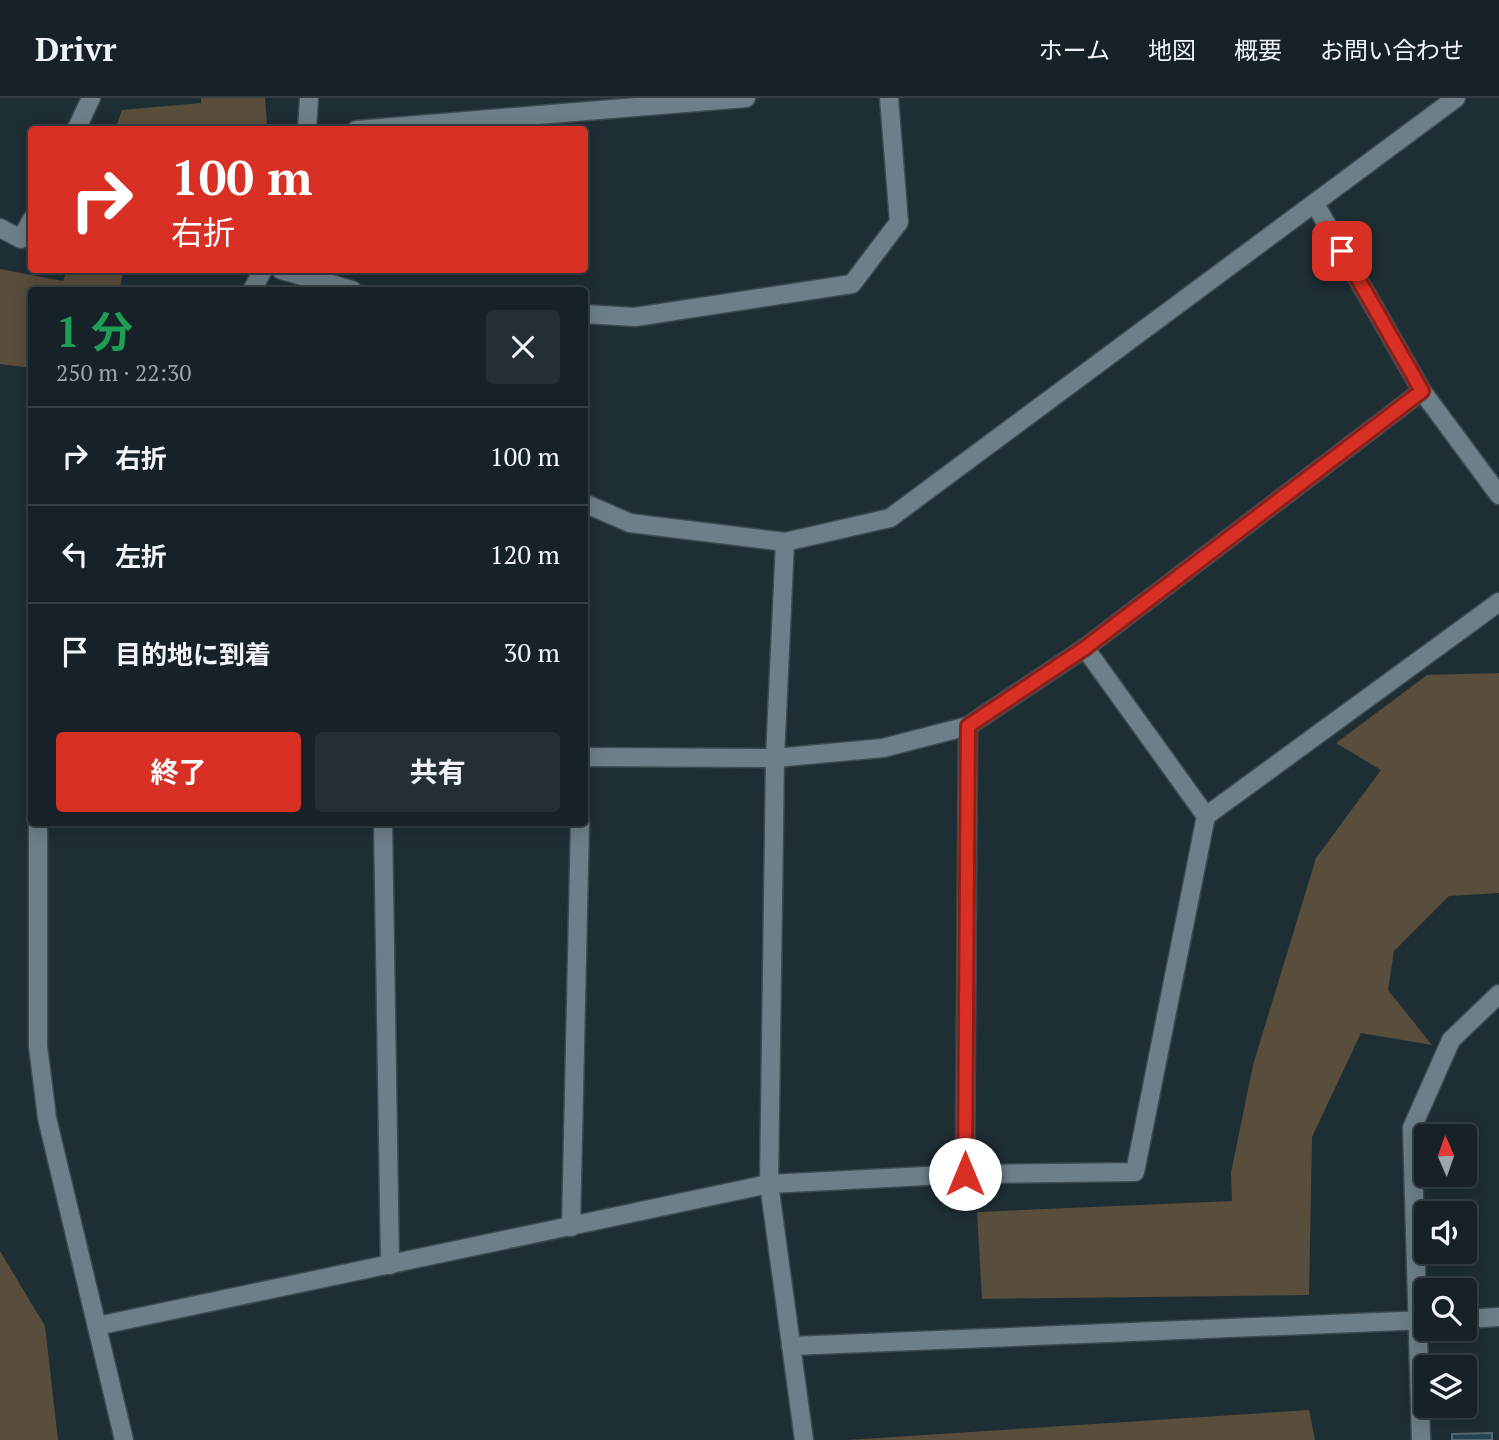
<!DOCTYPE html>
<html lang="ja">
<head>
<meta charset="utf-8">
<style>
	body { margin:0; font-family:"PT Serif","Noto Sans JP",serif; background:#232f34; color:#f1f3f6; height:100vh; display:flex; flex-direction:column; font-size:26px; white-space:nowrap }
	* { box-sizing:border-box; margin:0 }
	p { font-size:23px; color:#9ea4a8 }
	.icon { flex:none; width:38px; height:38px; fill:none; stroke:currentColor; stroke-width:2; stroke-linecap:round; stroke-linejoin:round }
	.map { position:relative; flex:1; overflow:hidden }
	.side { position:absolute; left:28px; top:189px; width:560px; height:539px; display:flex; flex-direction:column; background:#162228; border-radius:7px; box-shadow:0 4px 18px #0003,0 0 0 2px #353f45 }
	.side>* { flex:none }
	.banner { position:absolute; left:28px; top:28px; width:560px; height:147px; border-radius:7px; box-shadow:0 4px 18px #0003,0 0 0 2px #353f45; background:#d93025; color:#fff; overflow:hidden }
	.needle { width:46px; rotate:358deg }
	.buttons { position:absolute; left:1414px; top:1026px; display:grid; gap:14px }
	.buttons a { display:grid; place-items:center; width:63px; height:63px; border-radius:7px; background:#162228; box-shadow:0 4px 18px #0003,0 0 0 2px #353f45; font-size:35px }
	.pin { position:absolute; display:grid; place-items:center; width:60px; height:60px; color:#fff; margin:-30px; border-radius:14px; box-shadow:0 4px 10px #0006 }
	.me { position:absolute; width:77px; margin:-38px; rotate:0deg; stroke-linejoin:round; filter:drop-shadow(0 0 5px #0008) }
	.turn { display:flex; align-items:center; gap:24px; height:147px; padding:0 28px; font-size:32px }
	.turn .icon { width:91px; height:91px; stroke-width:2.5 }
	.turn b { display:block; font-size:49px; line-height:60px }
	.round { display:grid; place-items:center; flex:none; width:74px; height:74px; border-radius:7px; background:#232f34 }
	.head { display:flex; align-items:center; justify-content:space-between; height:119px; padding:0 28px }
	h1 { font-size:42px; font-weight:700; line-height:52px; color:#1e9e55 }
	.action { display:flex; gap:14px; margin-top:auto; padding:14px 28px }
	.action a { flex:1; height:80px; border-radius:7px; background:#d93025; color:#fff; font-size:28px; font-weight:700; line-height:80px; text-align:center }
	.action a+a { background:#232f34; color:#f1f3f6 }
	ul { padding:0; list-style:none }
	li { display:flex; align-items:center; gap:21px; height:98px; padding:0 28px; border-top:2px solid #353f45 }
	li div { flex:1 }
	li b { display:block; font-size:26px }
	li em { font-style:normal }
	header { display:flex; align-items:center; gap:42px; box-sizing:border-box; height:98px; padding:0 35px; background:#162228; border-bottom:2px solid #353f45 }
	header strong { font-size:33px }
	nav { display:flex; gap:38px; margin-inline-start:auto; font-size:24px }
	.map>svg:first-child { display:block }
</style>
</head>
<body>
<header>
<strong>Drivr</strong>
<nav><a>ホーム</a><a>地図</a><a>概要</a><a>お問い合わせ</a></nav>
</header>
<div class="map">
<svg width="1499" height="1342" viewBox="0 0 1499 1342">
	<rect width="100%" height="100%" fill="#1e2e35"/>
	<g fill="#594d3b">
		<path d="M201,0H265L267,25L265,31H115L122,12L201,5Z"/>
		<path d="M0,171L63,183L67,172H124L119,192H32L31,270L0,266Z"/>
		<path d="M1499,575V795L1449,798L1394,853L1388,892L1432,947L1361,935L1312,1039L1309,1197L982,1201L977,1114L1232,1103L1231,1075L1253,967L1316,760L1381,672L1336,645L1427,577Z"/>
		<path d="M0,1153L45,1228L58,1342H0Z"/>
		<path d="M1309,1312L1315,1342H847Z"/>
	</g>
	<path fill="#214554" stroke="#566770" stroke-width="2" d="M1492,1335V1342H1452V1336Z"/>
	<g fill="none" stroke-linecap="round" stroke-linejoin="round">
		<defs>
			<g id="minor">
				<path d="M76,32L91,0"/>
				<path d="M1315,106L1422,293L1499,397"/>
				<path d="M0,130L21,141L32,121"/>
				<path d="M281,172L352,192"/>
				<path d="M584,216L635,219L852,186L899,124L889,0"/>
				<path d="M785,444L775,660L769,1086L804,1342"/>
				<path d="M1085,550L1206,718"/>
				<path d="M584,659L775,660L883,650L968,628L1085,550L1422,293"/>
				<path d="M383,724L390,1167"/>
				<path d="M965,1076L968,628"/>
				<path d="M571,1129L580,724"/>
				<path d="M97,1228L769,1086L965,1076L1135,1074L1206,718L1499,504"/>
				<path d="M1421,1342L1412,1030L1451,942L1499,896"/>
			</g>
			<g id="tertiary">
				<path d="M307,32L309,0"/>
				<path d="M356,32L746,0"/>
				<path d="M252,192L263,172"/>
				<path d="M584,405L630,425L785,444L890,420L1456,0"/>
				<path d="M38,724V948L47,1020L124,1342"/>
				<path d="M1465,1221L1499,1219"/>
				<path d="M791,1248L1426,1222"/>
			</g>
		</defs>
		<use href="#minor" stroke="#3d4b51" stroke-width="21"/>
		<use href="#tertiary" stroke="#3d4b51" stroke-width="21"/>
		<use href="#minor" stroke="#6d7f88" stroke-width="18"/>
		<use href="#tertiary" stroke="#6d7f88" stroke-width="18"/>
	</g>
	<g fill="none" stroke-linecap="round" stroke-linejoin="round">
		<defs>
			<path id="route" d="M965,1076L968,628L1085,550L1422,293L1342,153"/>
		</defs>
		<use href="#route" stroke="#8d1f18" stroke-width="18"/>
		<use href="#route" stroke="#d93025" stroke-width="12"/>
	</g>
</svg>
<div class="buttons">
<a><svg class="needle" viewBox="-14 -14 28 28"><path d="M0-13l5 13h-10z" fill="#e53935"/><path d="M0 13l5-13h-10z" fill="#9ea4a8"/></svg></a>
<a><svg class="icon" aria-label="sound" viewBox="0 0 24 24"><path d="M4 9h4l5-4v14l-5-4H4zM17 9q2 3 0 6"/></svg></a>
<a><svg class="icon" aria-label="search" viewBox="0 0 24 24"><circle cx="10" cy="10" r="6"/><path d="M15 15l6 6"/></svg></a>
<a><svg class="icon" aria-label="layers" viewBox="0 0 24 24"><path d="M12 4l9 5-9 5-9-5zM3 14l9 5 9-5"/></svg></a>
</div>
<div class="pin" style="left:1342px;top:153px;background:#d93025"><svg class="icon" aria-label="arrive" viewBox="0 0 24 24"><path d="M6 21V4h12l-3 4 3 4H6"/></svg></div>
<svg class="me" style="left:965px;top:1076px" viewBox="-20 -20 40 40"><circle r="19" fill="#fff"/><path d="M0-13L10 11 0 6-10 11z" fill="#d93025"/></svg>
<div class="banner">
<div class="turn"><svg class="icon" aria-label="right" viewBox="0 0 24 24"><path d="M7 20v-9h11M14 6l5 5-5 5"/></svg><div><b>100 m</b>右折</div></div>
</div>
<section class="side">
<div class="head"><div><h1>1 分</h1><p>250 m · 22:30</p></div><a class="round"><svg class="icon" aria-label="close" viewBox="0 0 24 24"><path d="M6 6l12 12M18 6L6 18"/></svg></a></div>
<ul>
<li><svg class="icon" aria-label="right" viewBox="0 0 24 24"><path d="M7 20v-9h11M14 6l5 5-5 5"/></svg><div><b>右折</b></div><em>100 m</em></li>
<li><svg class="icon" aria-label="left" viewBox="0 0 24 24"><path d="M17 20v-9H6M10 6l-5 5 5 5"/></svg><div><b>左折</b></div><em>120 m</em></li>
<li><svg class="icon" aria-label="arrive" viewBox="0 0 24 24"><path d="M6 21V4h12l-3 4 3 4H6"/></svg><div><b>目的地に到着</b></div><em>30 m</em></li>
</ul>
<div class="action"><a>終了</a><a>共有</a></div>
</section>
</div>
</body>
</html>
